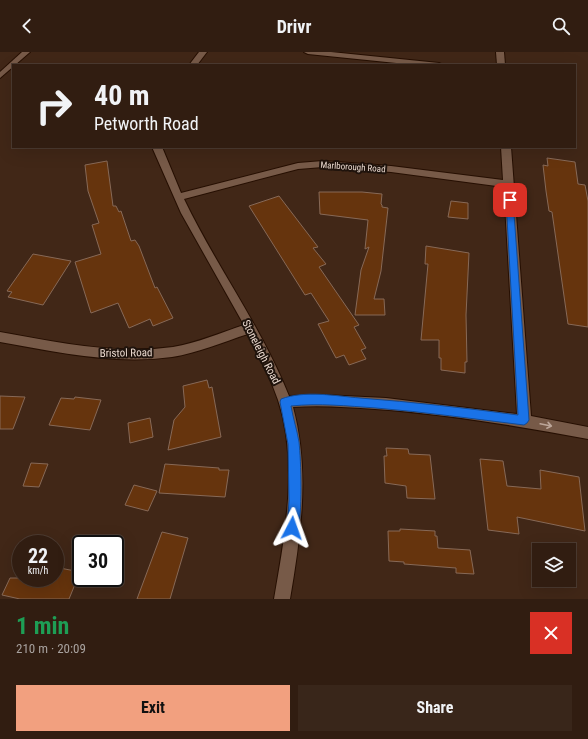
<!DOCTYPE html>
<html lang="en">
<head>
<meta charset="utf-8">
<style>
	body { margin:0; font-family:"Roboto Condensed",sans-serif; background:#39261a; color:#f1f3f6; height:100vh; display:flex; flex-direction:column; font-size:15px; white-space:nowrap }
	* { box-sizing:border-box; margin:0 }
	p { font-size:13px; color:#a8a29f }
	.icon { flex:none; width:22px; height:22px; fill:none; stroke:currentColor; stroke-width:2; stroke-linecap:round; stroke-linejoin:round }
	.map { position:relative; height:547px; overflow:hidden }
	.panel { display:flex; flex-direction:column; background:#311d11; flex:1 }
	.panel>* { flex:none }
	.guide { position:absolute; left:12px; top:12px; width:564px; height:84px; border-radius:0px; box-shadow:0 4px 16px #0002,0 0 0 1px #4c3b31; background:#311d11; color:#f1f3f6; overflow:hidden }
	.buttons { position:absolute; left:532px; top:491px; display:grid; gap:8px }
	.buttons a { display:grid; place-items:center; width:44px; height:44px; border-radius:0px; background:#311d11; box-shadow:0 4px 16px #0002,0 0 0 1px #4c3b31; font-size:20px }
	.speed { position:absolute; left:12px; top:483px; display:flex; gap:8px; font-size:20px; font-weight:700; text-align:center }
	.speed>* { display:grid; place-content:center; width:52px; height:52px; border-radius:50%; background:#311d11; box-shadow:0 4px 16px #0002,0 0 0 1px #4c3b31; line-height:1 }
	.speed small { font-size:10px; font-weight:400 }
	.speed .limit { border:2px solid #111; border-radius:6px; background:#fff; color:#111 }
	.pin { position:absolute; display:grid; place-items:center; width:34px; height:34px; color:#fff; margin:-17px; border-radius:8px; box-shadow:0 2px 6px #0006 }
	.me { position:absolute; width:44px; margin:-22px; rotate:4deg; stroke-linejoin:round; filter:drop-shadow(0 0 3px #0008) }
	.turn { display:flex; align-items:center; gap:14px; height:84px; padding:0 16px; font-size:18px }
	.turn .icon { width:52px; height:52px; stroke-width:2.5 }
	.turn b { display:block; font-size:28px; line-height:34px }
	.round { display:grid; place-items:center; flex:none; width:42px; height:42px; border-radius:0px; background:#39261a }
	.head { display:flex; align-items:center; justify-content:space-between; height:68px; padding:0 16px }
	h1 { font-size:24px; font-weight:700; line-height:30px; color:#1e9e55 }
	.button { display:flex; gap:8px; margin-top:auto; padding:8px 16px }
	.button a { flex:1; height:46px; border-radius:0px; background:#f2a07f; color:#111; font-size:16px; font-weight:700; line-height:46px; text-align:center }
	.button a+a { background:#39261a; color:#f1f3f6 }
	header { display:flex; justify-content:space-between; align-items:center; height:52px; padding:0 16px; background:#311d11; font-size:18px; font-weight:700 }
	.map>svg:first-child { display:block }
</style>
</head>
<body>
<header><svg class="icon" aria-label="back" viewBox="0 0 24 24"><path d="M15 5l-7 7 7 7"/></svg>Drivr<svg class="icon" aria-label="search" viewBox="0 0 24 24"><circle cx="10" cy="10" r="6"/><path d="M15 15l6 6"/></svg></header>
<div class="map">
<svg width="588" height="547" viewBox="0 0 588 547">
	<rect width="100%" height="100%" fill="#412717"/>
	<g fill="#66340d" stroke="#876957">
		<path d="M547,106L575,110L578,132L585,133L588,149V275L568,272L552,160L549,159L546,139L543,113L548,114Z"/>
		<path d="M107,109L113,154H116L119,160L121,159L131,189L135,188L139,194L155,236L157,235L173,266L153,274L150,267L129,276L118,251L91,261L75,210L101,202L92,173L99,171L88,139L85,113Z"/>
		<path d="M319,140H362L382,142L381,152L382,153V155L388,156L381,219L374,247H384L385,263H355L361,218L369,195L365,197L368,168L320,162Z"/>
		<path d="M279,144L318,195L313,196L326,212L319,215L359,273L354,275L366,296L361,298L366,307L349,313L344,303L336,306L318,272L329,269L311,241L305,243L249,154Z"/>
		<path d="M451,149L468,151V167L448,165Z"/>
		<path d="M426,194L469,201L466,263L467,310H465V321L441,318V306H439V288H421L428,212H425Z"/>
		<path d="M33,202L71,209L43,253L8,245L12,240L7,239Z"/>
		<path d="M207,328L209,336L212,335L221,385L168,398L174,368L185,355L183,334Z"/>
		<path d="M0,344L25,345L13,377H0Z"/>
		<path d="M75,345L101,348L90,378L49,373L61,346L74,347Z"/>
		<path d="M150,366L153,385L130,391L128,371Z"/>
		<path d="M386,396L408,397L409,402L430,403L435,447L407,446L406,434L385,431L384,404H387Z"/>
		<path d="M480,407L503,409L507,434L541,437L540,418L579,425L585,479L517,465L519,482L488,478Z"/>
		<path d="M31,411L48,412L39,435L23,434Z"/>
		<path d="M165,412L219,416V418H229L225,445L159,441Z"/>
		<path d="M134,433L157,439L148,459L125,453Z"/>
		<path d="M400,477L435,479V484H437L438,496L470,498L474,522L456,521V516L404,512V510L389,509L388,479H400Z"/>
		<path d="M162,480L188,486L170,547H137Z"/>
		<path d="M60,516L80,520L69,547H20L2,543L10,526H56Z"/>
	</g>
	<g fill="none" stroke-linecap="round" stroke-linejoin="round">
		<defs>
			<g id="street">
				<path d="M22,0H30L0,26V20Z"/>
				<path d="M199,0H207L197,13H189Z"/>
				<path d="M304,0H331L439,11L443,13H416L308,2Z"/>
				<path d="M496,0H504L505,13H497Z"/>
				<path d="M152,95H162L181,141L298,111L323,109L391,114L503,128L501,95H511L531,364L588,375V387C518,374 447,362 375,357C348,355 320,353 293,355C310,418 301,483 290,547H274C285,483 299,411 278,348C270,325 259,303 248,282C223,290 198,301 172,305C115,313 57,300 0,290V280C57,290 115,303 173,295C197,291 220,281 244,273L181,161ZM323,115L391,120L504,135L517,362L386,346L323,343L289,344C261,274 216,214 184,147L298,117Z"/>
			</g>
		</defs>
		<use href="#street" stroke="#260f02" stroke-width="2"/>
		<use href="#street" fill="#775a48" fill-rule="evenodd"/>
	</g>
	<defs><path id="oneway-shaft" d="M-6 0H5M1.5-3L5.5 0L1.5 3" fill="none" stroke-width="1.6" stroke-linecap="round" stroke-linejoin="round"/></defs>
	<use stroke="#bca699" href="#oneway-shaft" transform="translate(546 373) rotate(12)"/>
	<path fill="#1a73e8" stroke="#114b97" d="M510,145L513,148L529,368L527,371L524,373C474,367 425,360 376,356C347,354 319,351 291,354C293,366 297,378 299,390C301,408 303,464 297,480L292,481L288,480L287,476L289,449L288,392L280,350L281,347C305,338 336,344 360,346C413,350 466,356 518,363L506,148Z"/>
	<g text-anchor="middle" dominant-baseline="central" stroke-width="4" stroke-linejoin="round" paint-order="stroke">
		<g font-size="9" fill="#ead9cf" stroke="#1f130c">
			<text transform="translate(353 115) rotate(4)">Marlborough Road</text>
		</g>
		<g font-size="11" fill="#ead9cf" stroke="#1f130c">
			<text transform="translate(261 300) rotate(63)">Stoneleigh Road</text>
			<text transform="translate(126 301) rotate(-1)">Bristol Road</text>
		</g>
	</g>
</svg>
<div class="buttons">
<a><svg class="icon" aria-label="layers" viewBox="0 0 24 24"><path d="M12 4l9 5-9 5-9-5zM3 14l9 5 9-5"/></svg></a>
</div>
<div class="speed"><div>22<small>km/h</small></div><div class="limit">30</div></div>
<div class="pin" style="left:510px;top:148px;background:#d93025"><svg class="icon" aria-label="arrive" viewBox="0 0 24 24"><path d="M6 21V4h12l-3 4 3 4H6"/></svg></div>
<svg class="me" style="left:292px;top:476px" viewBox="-20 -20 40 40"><path d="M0-17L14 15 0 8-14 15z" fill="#1a73e8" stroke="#fff" stroke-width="4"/></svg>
<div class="guide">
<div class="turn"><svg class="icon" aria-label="right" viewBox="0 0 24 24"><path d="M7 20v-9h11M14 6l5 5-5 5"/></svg><div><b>40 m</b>Petworth Road</div></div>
</div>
</div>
<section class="panel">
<div class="head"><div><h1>1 min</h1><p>210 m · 20:09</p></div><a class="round" style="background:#d93025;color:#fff"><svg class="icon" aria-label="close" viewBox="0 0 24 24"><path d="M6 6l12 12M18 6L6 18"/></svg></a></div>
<div class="button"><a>Exit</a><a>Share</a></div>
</section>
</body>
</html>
